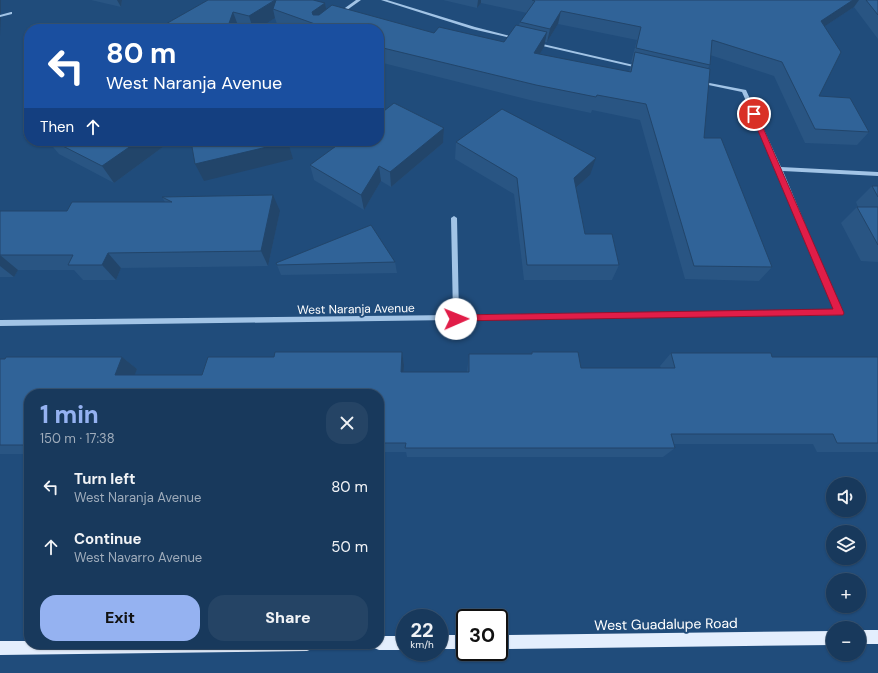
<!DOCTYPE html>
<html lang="en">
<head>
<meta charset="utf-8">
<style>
	body { margin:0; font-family:"DM Sans",sans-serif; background:#254465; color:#f1f3f6; height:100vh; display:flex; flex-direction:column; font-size:15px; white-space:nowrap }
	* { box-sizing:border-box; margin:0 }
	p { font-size:13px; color:#9facbb }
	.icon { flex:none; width:22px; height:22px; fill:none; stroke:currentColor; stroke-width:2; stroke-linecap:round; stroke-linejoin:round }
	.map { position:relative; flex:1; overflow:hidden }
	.side { position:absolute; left:24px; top:389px; width:360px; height:260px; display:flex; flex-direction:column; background:#18395c; border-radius:16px; box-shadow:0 1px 3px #0004,0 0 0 1px #365372 }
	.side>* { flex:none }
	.banner { position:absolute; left:24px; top:24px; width:360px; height:122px; border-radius:16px; box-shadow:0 1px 3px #0004,0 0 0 1px #365372; background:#1a4fa0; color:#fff; overflow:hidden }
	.fabs { position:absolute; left:826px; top:477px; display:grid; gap:8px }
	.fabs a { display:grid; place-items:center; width:40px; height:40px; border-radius:50%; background:#18395c; box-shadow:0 1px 3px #0004,0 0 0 1px #365372; font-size:20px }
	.speed { position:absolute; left:396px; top:609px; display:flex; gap:8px; font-size:20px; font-weight:700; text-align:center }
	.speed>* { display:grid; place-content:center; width:52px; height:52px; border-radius:50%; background:#18395c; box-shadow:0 1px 3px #0004,0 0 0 1px #365372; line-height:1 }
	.speed small { font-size:10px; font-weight:400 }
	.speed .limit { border:2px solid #111; border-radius:6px; background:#fff; color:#111 }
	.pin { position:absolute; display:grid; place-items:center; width:34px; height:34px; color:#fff; margin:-17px; border:2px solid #fff; border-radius:50%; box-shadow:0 1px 4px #0007 }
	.me { position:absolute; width:44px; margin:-22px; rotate:89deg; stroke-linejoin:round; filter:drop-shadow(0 0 3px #0008) }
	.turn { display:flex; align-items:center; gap:14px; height:84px; padding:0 16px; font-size:18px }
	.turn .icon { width:52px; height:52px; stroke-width:2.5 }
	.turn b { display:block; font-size:28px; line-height:34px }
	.then { display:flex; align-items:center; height:38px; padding:0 16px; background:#0003; gap:8px; font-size:15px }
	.round { display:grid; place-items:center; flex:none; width:42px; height:42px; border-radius:16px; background:#254465 }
	.overview { display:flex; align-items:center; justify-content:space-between; height:68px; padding:0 16px }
	h1 { font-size:24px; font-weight:800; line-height:30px; color:#95b2f1 }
	.cta { display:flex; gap:8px; margin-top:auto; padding:8px 16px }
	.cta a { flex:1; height:46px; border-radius:16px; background:#95b2f1; color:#111; font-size:16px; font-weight:800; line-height:46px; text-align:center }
	.cta a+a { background:#254465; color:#f1f3f6 }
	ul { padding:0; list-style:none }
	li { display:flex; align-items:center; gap:12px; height:60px; padding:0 16px }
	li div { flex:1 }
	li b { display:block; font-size:15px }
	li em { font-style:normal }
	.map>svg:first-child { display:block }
</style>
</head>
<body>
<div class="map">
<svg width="878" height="673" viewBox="0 0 878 673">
	<rect width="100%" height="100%" fill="#204c7b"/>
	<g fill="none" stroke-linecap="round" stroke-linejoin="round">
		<g fill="#a2c4e6" fill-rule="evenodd">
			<path d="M356,0H361L340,15H338V13Z"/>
			<path d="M381,0H387L475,27L518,38L516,39L472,29Z"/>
			<path d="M11,12H12V14L0,17V15Z"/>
			<path d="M534,42L638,66L640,67L638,68L534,44Z"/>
			<path d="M699,81L746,90L781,167L878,172V176L783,171L842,313L841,315L459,320L456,322L453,320L0,326V320L453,315L451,218L454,216L457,218L459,315L834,310L776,169L742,92L699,83Z"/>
		</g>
		<g fill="#e3eefd" fill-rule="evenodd">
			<rect x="859" y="630" width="19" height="14"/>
			<path d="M833,631V645L499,649V635Z"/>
			<rect x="439" y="635" width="26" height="14"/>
			<path d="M379,636H405V650H379L374,648L373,644H379Z"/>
			<path d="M0,641H29V644H314L312,649L307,651L0,655Z"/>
		</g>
	</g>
	<g fill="#295583" fill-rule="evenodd">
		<path d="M91,0H122L121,7Z"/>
		<path d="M208,0L325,3L326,10L434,33L504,42L519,25L520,22L527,13L481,3L477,8L443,0H878V39L854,7L825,26L819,96L869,132L857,145L805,143L774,76L710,55V65L708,68L704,138L772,267L759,281L685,279L640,120L592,110L591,113L534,101L379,62V29H289L277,24L275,18L258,29H244L239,28L238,29H157ZM558,24L637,40L631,62H632L629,72L540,54L544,47L545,42H547Z"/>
		<path d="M444,128L443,143L391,187L381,181L364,210L314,180L310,165Z"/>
		<path d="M48,141H171L114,183L59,154Z"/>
		<path d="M456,142L590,175L576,188L585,234L619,265L612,280H524L514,194L455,159Z"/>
		<path d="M872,186H878V262L861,261L841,223L857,207H858L856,202Z"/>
		<path d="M162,197L280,211L268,266L121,268L116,280H83L74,270H18L14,277H0V211H67L165,202Z"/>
		<path d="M395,262L397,273L281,275L277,265Z"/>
		<path d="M402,352L404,365V372H467L469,354H531L532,352L581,368H661L660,366L671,353L772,357H878V452H817L813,444H674L675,448L663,457H407L406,452H379V394H29V454H0V359L122,357L137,369L134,375H202L274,357Z"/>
	</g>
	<g fill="#22456a">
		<path d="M0,0H1V13L0,14Z"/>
		<path d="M117,0H122L121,7Z"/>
		<path d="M276,0L273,9L275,18L258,29H253L249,16Z"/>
		<path d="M478,0H481V3L477,8Z"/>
		<path d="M853,0H859L854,7L813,34L821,21Z"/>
		<path d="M325,3L328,19L314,24L312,12Z"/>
		<path d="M561,11L558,24L547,42L550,29Z"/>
		<path d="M233,12L239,28L238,29H227Z"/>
		<path d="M0,17L1,18L0,36Z"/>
		<path d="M547,32L544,47L531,69L534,53Z"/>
		<path d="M444,128L443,143L391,187L390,172Z"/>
		<path d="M138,141H171L114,183L102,166Z"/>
		<path d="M288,142L293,159L204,181L195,164Z"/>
		<path d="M596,158L590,175L569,194L574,178Z"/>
		<path d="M379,166L381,181L364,210L361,195Z"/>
		<path d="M273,195L280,211L268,266L261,251Z"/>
		<path d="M108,253L121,268L116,280L102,265Z"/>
		<path d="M0,255L18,270L14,277L0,266Z"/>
		<path d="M402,352L404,365L403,384L401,372Z"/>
		<path d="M122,357L137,369L130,387L115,375Z"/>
	</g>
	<g fill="#306398" stroke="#22456a">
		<path d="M208,0H275L249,16L233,12L227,29H157Z"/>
		<path d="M276,0H313L325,3L312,12L313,15H319L332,5L434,33L439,27L504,42L516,25L547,32L534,53L631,72L635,52L710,69L704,138H721L772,267L694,266L646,104L597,95L596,97L536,85L379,47V29H329L273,9Z"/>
		<path d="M532,0H853L821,21L841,52L819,96L850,98L869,132L815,129L782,62L712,40L710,65L636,48L641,27L561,11L550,29L520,22L535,1Z"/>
		<path d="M866,0H878V15Z"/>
		<path d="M394,103L444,128L390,172L379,166L361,195L310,165L343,141H379V115Z"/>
		<path d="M502,109L596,158L574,178L585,234H612L619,265H527L517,178L456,142Z"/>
		<path d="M53,141H138L102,166Z"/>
		<path d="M191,141H288V142L195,164Z"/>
		<path d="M872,186H878V197Z"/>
		<path d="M273,195L261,251L108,253L102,265H68L73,255H0V211H67L72,202H172L162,197Z"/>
		<path d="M857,207H878V245Z"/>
		<path d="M371,225L395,262L277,265L276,263Z"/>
		<path d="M275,352H402L401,372H469V354H532V352H578L581,368H675L671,353H771L772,357H878V443H837L833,434H671L675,448H405L406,443H379V394H29V445H0V359H5L6,357H122L115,375H202L208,357H274Z"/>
	</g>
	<path fill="#e11d48" stroke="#92132f" d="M752,112L757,114L844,313L843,315L452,321L451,319L456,315L833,309L751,114Z"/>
	<g text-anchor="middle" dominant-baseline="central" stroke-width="4" stroke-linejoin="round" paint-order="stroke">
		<g font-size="12" fill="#fff" stroke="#204c7b">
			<text transform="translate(356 309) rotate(-1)">West Naranja Avenue</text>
		</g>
		<g font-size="14" fill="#fff" stroke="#204c7b">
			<text transform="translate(666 624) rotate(-1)">West Guadalupe Road</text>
		</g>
	</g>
</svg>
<div class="fabs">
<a><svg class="icon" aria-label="sound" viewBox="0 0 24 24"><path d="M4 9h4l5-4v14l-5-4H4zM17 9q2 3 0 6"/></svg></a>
<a><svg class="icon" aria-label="layers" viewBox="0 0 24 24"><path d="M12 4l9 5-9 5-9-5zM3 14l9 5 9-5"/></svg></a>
<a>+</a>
<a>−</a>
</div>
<div class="speed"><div>22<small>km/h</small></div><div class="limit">30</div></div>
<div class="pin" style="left:754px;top:114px;background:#d93025"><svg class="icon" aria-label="arrive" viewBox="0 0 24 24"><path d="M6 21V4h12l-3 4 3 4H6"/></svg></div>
<svg class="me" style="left:456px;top:319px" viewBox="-20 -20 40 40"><circle r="19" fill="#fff"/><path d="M0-13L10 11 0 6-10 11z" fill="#e11d48"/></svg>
<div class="banner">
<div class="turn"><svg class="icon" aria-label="left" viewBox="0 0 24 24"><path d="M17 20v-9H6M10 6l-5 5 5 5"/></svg><div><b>80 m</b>West Naranja Avenue</div></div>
<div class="then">Then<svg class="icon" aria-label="ahead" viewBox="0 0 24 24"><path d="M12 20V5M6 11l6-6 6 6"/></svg></div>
</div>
<section class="side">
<div class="overview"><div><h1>1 min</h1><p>150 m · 17:38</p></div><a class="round"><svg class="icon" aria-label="close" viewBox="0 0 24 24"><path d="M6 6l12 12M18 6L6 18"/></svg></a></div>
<ul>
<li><svg class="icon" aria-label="left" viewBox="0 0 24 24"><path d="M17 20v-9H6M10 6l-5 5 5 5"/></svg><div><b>Turn left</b><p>West Naranja Avenue</p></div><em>80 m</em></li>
<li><svg class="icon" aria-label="ahead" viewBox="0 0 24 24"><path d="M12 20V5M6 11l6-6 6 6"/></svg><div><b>Continue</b><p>West Navarro Avenue</p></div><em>50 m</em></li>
</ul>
<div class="cta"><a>Exit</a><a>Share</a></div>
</section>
</div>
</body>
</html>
